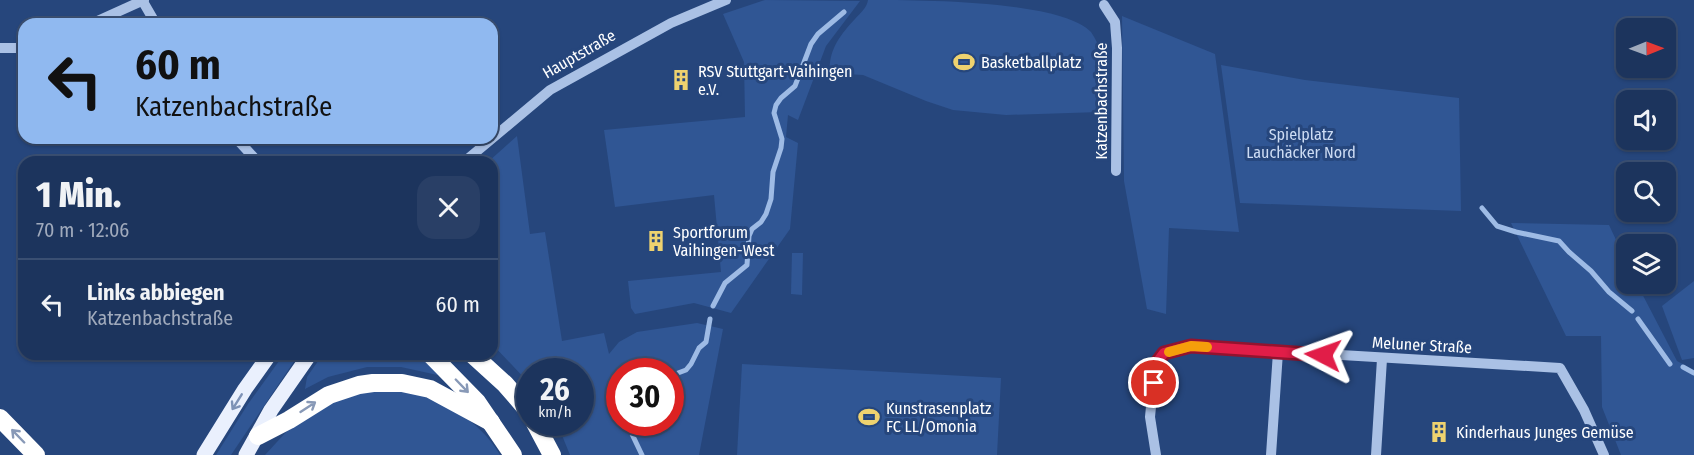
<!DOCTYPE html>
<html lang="de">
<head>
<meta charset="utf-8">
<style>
	body { margin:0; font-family:"Fira Sans Condensed",sans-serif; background:#293f66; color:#f1f3f6; height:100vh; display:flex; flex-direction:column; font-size:22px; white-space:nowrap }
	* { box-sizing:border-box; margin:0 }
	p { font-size:20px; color:#a0aabc }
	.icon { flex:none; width:33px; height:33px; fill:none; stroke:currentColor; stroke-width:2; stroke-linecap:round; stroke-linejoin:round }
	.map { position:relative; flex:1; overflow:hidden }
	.panel { position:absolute; left:18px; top:156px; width:480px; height:204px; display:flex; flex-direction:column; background:#1c345d; border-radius:18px; box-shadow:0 2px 4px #0004,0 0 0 2px #3a4f72 }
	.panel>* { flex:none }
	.guide { position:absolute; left:18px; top:18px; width:480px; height:126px; border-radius:18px; box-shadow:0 2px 4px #0004,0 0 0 2px #3a4f72; background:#90b9f0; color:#111; overflow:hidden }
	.needle { width:39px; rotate:89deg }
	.fabs { position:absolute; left:1616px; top:18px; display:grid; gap:12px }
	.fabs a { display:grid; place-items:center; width:60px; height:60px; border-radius:12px; background:#1c345d; box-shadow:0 2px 4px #0004,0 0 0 2px #3a4f72; font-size:30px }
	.speed { position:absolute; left:516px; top:358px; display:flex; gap:12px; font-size:30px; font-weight:700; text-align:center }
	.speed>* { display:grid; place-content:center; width:78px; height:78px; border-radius:50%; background:#1c345d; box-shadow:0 2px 4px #0004,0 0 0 2px #3a4f72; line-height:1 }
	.speed small { font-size:15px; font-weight:400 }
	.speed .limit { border:9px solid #d22; background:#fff; color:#111 }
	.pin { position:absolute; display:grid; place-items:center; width:51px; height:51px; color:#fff; margin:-26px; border:3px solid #fff; border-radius:50%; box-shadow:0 2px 6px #0007 }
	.me { position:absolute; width:66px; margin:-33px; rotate:274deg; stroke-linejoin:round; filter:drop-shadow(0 0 4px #0008) }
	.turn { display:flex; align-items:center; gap:21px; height:126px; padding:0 18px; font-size:27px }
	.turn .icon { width:78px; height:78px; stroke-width:2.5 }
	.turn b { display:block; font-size:42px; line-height:51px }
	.round { display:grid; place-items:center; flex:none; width:63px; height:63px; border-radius:18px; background:#293f66 }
	.head { display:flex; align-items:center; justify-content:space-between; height:102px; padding:0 18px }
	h1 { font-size:36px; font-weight:800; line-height:45px }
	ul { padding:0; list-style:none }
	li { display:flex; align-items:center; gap:18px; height:90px; padding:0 18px; border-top:2px solid #3a4f72 }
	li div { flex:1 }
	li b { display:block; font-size:22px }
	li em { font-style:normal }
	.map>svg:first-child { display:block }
</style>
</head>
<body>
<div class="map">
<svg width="1694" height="455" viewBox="0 0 1694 455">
	<rect width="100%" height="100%" fill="#26467c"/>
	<g fill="#305694" fill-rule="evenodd">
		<path d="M765,0L860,1L826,46L798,120L788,115L786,137L798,143L790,229L731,313L694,303L635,314L631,308L628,281L721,272L714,195L615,207L604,130L745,117L744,62L723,14Z"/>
		<path d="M868,0C917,0 1061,0 1091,32C1108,57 1106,84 1100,112L1006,115L953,110L926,101L863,75L830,73C828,51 840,35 855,19C860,13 867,8 868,0Z"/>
		<path d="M1122,16L1215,54L1239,232L1169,228L1166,314L1147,309L1124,181Z"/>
		<path d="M1221,65L1305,80L1459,98L1461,211L1240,203Z"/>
		<path d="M517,136L530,234L545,232L562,341L604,333L609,354L619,342L637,332L697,323L723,329L699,455H570L557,423H580V372H530L529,383L492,344V162H488ZM620,372H670V423H620Z"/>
		<path d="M1511,223L1609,225L1626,261V284H1637L1677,361L1694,370V455H1621L1602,407L1601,336H1566Z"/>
		<path d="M792,253H803L802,295L791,294Z"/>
		<path d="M1694,281V358L1682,360L1662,306Z"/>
		<path d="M284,354H299L231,455H216L248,404Z"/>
		<path d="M323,354H419L442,376L401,367H367L328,377L305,389L307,377Z"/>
		<path d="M742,364L1001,378L997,455H737Z"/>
		<path d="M401,390C442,400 478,418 500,455H265L288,430L315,409L357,392Z"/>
	</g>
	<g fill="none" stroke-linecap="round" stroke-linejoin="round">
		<g stroke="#9ebbe5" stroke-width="5">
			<path d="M1482,208L1497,226L1516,232L1559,241L1569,252L1591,271L1609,292L1632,311"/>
			<path d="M713,306L725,283L747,265L749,236L752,229L761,222L766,214L771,199L773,172L781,148L782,139L774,113L776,105L781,98L795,86L811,44L818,34L844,12"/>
			<path d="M1638,319L1670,364"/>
			<path d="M1683,367L1694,373"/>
			<path d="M670,376L686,370L691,364L699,348L706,342L710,319"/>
			<path d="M632,423L631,432L642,455"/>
		</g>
		<g stroke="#aac1e5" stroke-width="10">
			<path d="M142,0L156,24"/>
			<path d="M1104,5L1115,22L1117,48L1116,171"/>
			<path d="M0,48H24"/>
			<path d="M236,138L258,162"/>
			<path d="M464,162L550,90L671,23L726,0"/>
			<path d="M1156,455L1150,417L1155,365L1164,353L1191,346L1560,368L1584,410L1604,455"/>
			<path d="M1271,455L1278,352"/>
			<path d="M1376,455L1382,359"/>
		</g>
		<g stroke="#eaf0fd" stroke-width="15">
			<path d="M204,455L245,389L270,354"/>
			<path d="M246,455L271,410L310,354"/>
		</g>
		<g stroke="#fff" stroke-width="18">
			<path d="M430,354L477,402L513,455"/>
			<path d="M472,354L505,384L530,413"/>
			<path d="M0,418L36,455"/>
			<path d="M535,423L552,455"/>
			<path d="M258,436L289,420L329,395L359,385L373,383H402L430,389L491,422"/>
		</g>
		<path stroke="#aac1e5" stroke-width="10" d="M93,23L144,0"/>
	</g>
	<defs><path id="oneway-shaft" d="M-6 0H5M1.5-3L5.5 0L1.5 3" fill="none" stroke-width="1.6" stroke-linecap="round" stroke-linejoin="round" transform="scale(1.5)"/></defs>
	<g stroke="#8899b7">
		<use href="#oneway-shaft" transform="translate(462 386) rotate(46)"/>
		<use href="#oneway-shaft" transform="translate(308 407) rotate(-33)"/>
		<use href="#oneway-shaft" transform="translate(18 436) rotate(-134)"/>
	</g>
	<use stroke="#7e92b6" href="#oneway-shaft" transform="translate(237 402) rotate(122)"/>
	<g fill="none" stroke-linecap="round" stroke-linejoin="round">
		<defs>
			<path id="route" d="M1154,383L1155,365L1164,353L1191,346L1323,355"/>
		</defs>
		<use href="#route" stroke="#92132f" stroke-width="15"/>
		<use href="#route" stroke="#e11d48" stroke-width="10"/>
		<path stroke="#f59e0b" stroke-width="10" d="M1169,352L1191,346L1207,347"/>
	</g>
	<defs>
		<symbol id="stadium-bare" viewBox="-9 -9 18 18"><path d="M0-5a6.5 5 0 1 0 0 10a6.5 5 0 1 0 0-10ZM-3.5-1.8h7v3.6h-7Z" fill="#eed26f" stroke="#26467c" stroke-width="2.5" paint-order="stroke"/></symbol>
		<symbol id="building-bare" viewBox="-9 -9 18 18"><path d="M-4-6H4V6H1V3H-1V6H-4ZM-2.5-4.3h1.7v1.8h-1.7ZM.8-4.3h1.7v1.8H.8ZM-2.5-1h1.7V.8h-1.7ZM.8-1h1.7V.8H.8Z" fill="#eed26f" stroke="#26467c" stroke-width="2.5" paint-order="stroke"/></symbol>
	</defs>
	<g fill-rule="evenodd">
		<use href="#stadium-bare" x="949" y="47" width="30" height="30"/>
		<use href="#building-bare" x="666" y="65" width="30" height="30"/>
		<use href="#building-bare" x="641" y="226" width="30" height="30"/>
		<use href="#stadium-bare" x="854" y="402" width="30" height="30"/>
		<use href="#building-bare" x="1424" y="417" width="30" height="30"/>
	</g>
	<g text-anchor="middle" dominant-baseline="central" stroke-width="6" stroke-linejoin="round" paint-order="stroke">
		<g font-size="16" fill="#fff" stroke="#26467c">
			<text transform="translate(579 54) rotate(-30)">Hauptstraße</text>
			<text transform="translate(1101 101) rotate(-90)">Katzenbachstraße</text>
			<text transform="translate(1422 345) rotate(3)">Meluner Straße</text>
		</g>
		<g font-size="16" fill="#fff" stroke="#26467c" text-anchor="start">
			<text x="981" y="62">Basketballplatz</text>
			<text x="698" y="71">RSV Stuttgart-Vaihingen<tspan x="698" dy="18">e.V.</tspan></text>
			<text x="673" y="232">Sportforum<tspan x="673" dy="18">Vaihingen-West</tspan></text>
			<text x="886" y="408">Kunstrasenplatz<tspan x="886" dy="18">FC LL/Omonia</tspan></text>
			<text x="1456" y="432">Kinderhaus Junges Gemüse</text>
		</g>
		<g font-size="16" fill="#cddcf4" stroke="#26467c">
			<text x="1301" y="134">Spielplatz<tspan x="1301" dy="18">Lauchäcker Nord</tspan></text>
		</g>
	</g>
</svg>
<div class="fabs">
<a><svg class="needle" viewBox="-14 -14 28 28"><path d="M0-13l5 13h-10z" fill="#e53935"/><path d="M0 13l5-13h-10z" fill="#a0aabc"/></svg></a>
<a><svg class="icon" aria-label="sound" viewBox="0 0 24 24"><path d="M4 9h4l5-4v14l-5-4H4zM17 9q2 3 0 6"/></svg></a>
<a><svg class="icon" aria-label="search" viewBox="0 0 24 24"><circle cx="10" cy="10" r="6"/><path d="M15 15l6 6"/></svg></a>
<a><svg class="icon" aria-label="layers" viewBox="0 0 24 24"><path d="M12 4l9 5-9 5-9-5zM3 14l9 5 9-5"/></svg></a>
</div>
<div class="speed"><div>26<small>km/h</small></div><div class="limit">30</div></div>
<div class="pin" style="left:1154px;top:383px;background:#d93025"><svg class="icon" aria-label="arrive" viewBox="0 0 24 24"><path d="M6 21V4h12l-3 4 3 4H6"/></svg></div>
<svg class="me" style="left:1323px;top:355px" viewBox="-20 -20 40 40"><path d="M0-17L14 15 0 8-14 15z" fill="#e11d48" stroke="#fff" stroke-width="4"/></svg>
<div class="guide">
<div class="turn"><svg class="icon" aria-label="left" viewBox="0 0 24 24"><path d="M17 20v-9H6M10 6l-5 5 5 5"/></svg><div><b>60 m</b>Katzenbachstraße</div></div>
</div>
<section class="panel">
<div class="head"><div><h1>1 Min.</h1><p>70 m · 12:06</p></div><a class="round"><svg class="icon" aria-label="close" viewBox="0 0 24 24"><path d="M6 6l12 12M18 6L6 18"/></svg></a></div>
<ul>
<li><svg class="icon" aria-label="left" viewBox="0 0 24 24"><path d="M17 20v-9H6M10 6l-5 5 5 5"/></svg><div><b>Links abbiegen</b><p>Katzenbachstraße</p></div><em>60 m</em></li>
</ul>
</section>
</div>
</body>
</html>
